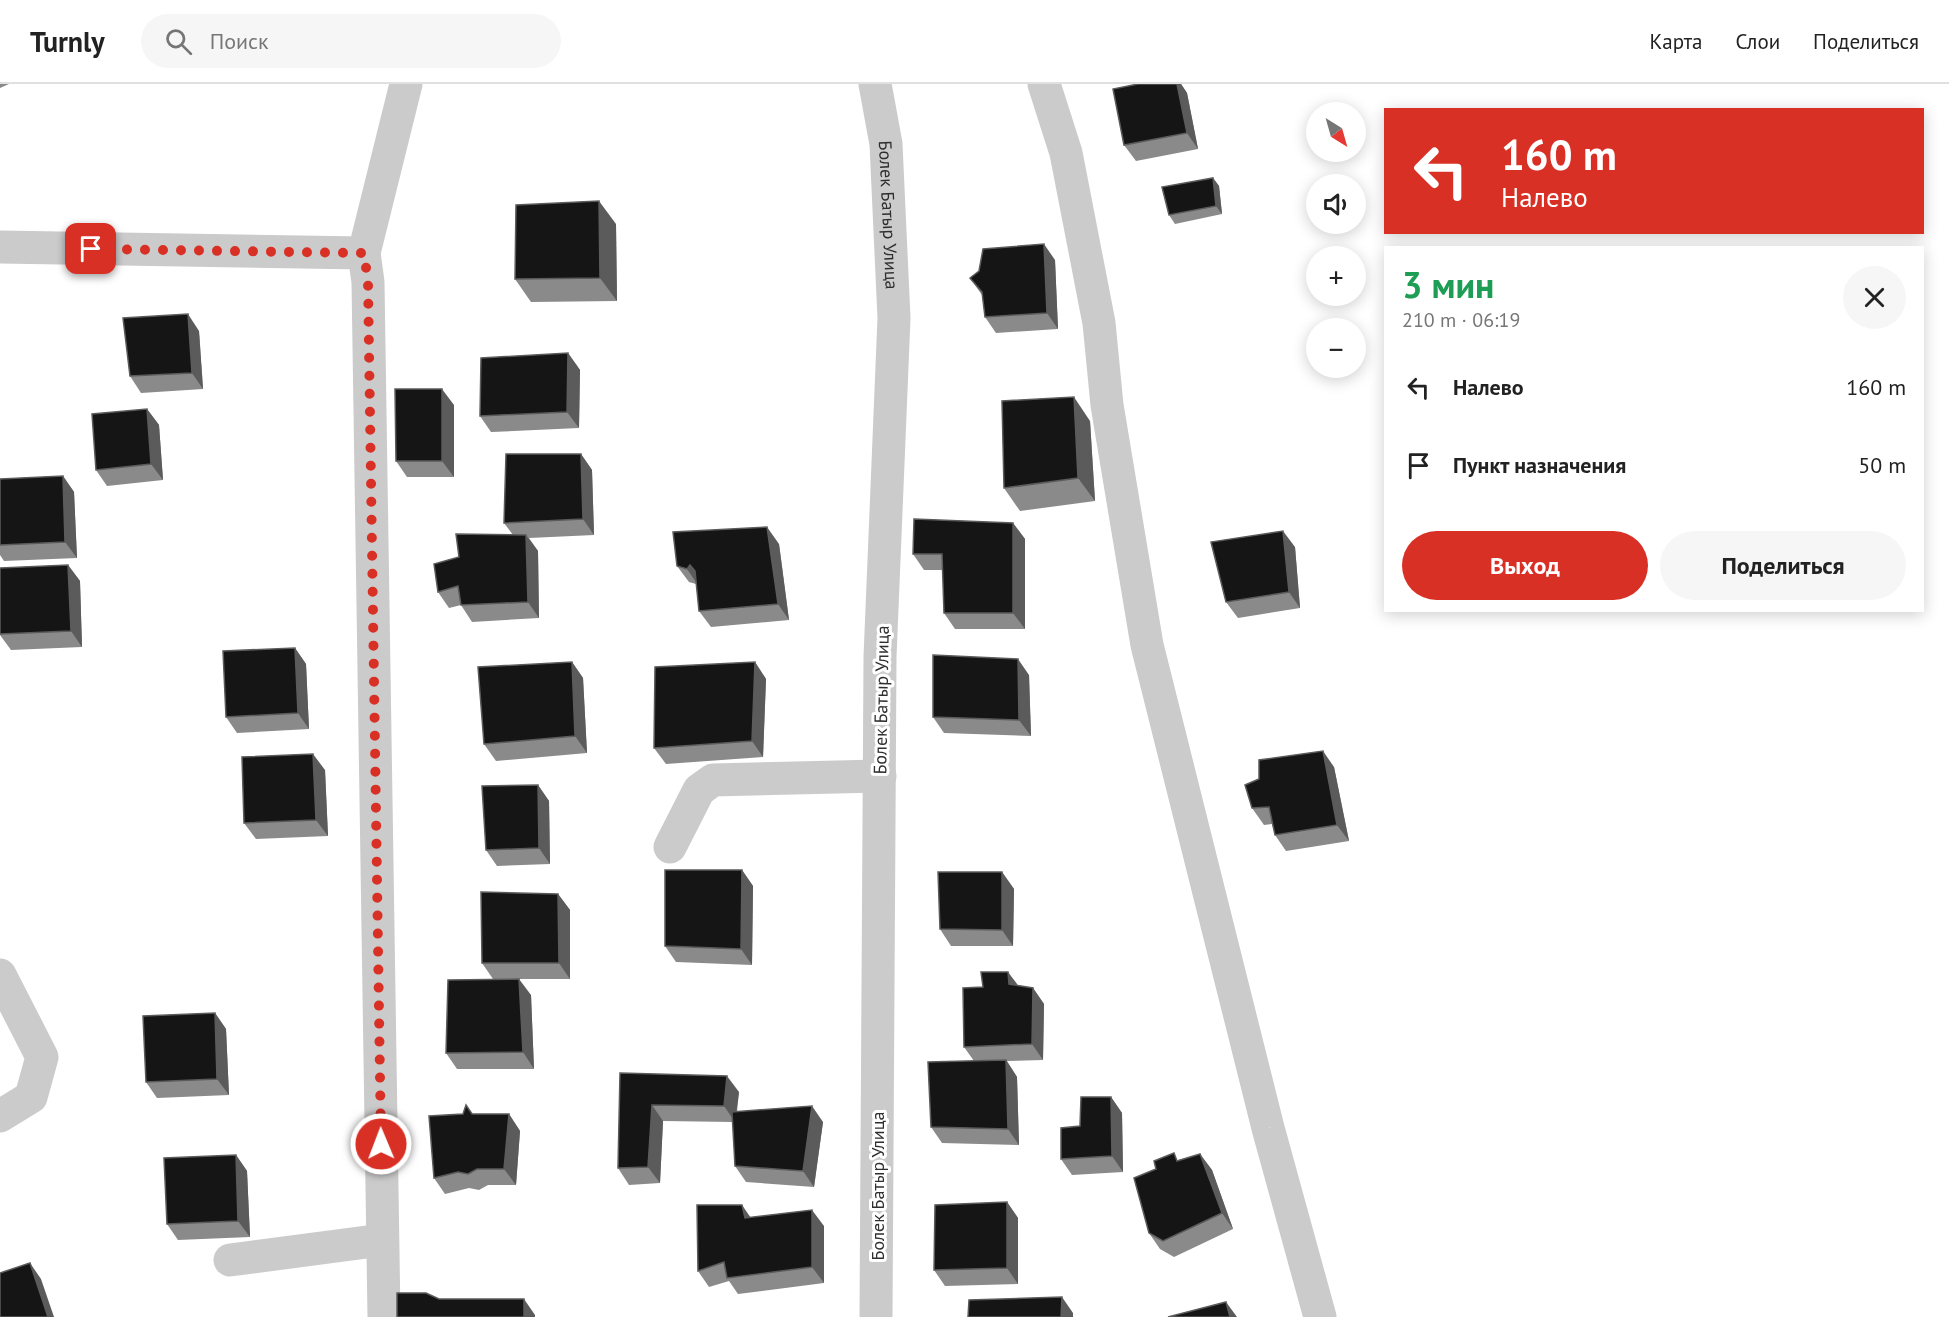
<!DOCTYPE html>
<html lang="ru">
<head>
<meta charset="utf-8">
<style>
	body { margin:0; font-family:"PT Sans",sans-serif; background:#f6f6f6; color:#222; height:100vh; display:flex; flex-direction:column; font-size:22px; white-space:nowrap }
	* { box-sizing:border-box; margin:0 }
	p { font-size:20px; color:#767676 }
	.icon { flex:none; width:33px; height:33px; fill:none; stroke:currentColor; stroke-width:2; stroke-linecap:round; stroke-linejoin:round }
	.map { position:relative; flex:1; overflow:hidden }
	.drawer { position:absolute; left:1384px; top:162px; width:540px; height:366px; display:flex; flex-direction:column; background:#fff; border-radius:0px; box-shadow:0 3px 15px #0003 }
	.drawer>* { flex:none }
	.guide { position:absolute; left:1384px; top:24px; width:540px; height:126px; border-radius:0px; box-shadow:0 3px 15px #0003; background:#d93025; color:#fff; overflow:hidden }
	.needle { width:39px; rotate:143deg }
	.controls { position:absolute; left:1306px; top:18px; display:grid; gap:12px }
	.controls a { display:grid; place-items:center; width:60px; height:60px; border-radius:50%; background:#fff; box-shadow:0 3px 15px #0003; font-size:30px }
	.pin { position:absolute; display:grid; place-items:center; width:51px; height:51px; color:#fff; margin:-26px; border-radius:12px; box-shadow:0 3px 9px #0006 }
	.me { position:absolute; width:66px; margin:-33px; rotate:359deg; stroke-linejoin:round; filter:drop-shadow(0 0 4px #0008) }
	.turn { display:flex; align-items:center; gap:21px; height:126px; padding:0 18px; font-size:27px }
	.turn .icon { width:78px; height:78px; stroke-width:2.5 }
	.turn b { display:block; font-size:42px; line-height:51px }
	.round { display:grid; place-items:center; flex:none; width:63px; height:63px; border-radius:32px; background:#f6f6f6 }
	.headline { display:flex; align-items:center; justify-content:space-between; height:102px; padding:0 18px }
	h1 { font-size:36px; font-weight:700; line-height:45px; color:#1e9e55 }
	.button { display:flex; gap:12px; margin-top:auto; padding:12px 18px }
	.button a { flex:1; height:69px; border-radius:36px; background:#d93025; color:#fff; font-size:24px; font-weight:700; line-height:69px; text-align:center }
	.button a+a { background:#f6f6f6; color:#222 }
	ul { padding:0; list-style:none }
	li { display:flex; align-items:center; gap:18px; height:78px; padding:0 18px }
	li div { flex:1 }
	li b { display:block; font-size:22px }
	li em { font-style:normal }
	header { display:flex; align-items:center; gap:36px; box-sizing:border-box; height:84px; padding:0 30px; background:#fff; border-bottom:2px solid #e0e0e0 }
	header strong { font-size:28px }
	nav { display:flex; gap:33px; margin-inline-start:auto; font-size:21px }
	.search { width:420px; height:54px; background:#f6f6f6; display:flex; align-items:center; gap:15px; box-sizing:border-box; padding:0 21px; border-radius:33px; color:#767676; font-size:22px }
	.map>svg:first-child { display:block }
</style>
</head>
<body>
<header>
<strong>Turnly</strong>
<div class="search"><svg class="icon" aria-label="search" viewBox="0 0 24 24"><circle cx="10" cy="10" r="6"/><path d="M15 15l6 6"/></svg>Поиск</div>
<nav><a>Карта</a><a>Слои</a><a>Поделиться</a></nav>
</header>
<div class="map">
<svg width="1949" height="1233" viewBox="0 0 1949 1233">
	<rect width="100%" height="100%" fill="#fff"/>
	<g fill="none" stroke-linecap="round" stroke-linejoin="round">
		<g stroke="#cbcbcb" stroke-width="33">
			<path id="s1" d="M875,0L886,60L894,234L880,573L876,1233"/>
			<path d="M1044,0L1066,69L1099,239L1107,321L1147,561L1268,1044L1320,1233"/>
			<path d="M0,163L364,169"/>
			<path d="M670,763L699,706L713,696L880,692"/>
			<path d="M0,891L42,973L31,1013L0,1032"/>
			<path d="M230,1176L382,1156"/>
			<path d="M384,1233L368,198L364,169L406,0"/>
		</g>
	</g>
	<g fill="#8a8a8a">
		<path d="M0,0H9L0,4Z"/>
		<path d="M1138,0H1181L1187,9L1198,65L1136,77L1124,61Z"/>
		<path d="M1213,94L1219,102L1222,130L1175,140L1169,131Z"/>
		<path d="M616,140L617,217L531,218L515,195Z"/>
		<path d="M1055,176L1058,245L996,249L985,233L982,211L970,194Z"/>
		<path d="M199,247L203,305L141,309L130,292Z"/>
		<path d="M568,269L580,286L579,344L491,348L480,332Z"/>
		<path d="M454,321V393H407L396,377Z"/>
		<path d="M147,325L159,341L163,396L107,402L96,386Z"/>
		<path d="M1090,337L1095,417L1020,427L1004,404Z"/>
		<path d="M581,370L592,386L594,451L529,454L538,467L539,534L472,538L461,521L449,524L438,508L459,473L513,451L504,439Z"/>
		<path d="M63,392L74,408L77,474L4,477L0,471V395Z"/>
		<path d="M1013,439L1025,455V545H955L944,529L943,486H924L913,470Z"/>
		<path d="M779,460L789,536L711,543L699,527L696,500L689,498L677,482Z"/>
		<path d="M1295,463L1300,524L1238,534L1226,518Z"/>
		<path d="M68,481L80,497L82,563L11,566L0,551V484Z"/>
		<path d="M295,564L306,580L309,645L237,649L226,633Z"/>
		<path d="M572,578L583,594L587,669L496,677L484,660Z"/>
		<path d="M755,578L766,595L763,673L666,680L654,664Z"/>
		<path d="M1029,591L1031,652L944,649L933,633Z"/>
		<path d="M1334,683L1349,757L1286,767L1275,751L1272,740L1264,741L1252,724Z"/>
		<path d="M325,686L328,752L256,755L244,739Z"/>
		<path d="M538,701L549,717L550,780L497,782L486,766Z"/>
		<path d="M742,786L753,802L752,881L676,878L665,862Z"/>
		<path d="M1002,788L1014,805L1013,862H951L940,845Z"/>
		<path d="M558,810L570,826V895H493L482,879Z"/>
		<path d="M1018,901L1033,904L1044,920L1043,976L1007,977L1017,993L1019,1061L942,1059L931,1043L974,977L964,963L983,903Z"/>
		<path d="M531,911L534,985H457L446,969Z"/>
		<path d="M215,929L226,945L229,1011L157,1014L146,998Z"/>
		<path d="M620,989L739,1008L737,1028L823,1038L814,1103L746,1098L735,1082L733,1038L663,1037L660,1099L629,1101L618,1084Z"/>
		<path d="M1111,1013L1122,1029L1123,1088L1072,1091L1061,1075L1080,1042Z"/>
		<path d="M466,1021L473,1030H509L520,1047L516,1101H488L479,1106L469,1104L445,1110L434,1094L463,1030Z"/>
		<path d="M1200,1070L1212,1086L1233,1145L1174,1173L1160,1165L1149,1149L1179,1076Z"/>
		<path d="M236,1071L247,1087L250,1153L178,1156L167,1140Z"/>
		<path d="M1007,1118L1018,1134V1200L945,1202L934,1186Z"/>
		<path d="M750,1133L824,1142V1199L738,1210L729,1197L709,1203L698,1187Z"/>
	</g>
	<g fill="#5b5b5b">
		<path d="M1177,0H1181L1187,9L1198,65L1187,49Z"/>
		<path d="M1213,94L1219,102L1222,130L1216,122Z"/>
		<path d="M599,117L616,140L617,217L600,194Z"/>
		<path d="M1044,160L1055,176L1058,245L1047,229Z"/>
		<path d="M188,230L199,247L203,305L192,289Z"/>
		<path d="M568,269L580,286L579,344L567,328Z"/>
		<path d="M442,305L454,321V393L442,377Z"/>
		<path d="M1074,313L1090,337L1095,417L1078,394Z"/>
		<path d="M147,325L159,341L163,396L151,380Z"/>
		<path d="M581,370L592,386L594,451L583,435Z"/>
		<path d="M63,392L74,408L77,474L65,458Z"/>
		<path d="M1013,439L1025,455V545L1013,529Z"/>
		<path d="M767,443L779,460L789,536L778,520Z"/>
		<path d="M1283,447L1295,463L1300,524L1289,508Z"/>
		<path d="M526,451L538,467L539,534L528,518Z"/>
		<path d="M68,481L80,497L82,563L71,547Z"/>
		<path d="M690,481L701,497L698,501L687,485Z"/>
		<path d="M295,564L306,580L309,645L298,629Z"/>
		<path d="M1018,575L1029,591L1031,652L1019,636Z"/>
		<path d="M572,578L583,594L587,669L575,652Z"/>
		<path d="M755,578L766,595L763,673L752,657Z"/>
		<path d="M1323,667L1334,683L1349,757L1337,741Z"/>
		<path d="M313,670L325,686L328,752L316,736Z"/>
		<path d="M538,701L549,717L550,780L539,764Z"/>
		<path d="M742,786L753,802L752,881L741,865Z"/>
		<path d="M1002,788L1014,805L1013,862L1002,846Z"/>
		<path d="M558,810L570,826V895L559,879Z"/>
		<path d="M1008,888L1020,904L1009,900Z"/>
		<path d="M519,895L531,911L534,985L523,968Z"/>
		<path d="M1033,904L1044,920L1043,976L1032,960Z"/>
		<path d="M215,929L226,945L229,1011L217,995Z"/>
		<path d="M1006,976L1017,993L1019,1061L1008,1045Z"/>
		<path d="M727,992L739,1008L735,1038L724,1022Z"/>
		<path d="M1111,1013L1122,1029L1123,1088L1112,1072Z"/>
		<path d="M652,1021L663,1037L660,1099L648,1083Z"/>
		<path d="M812,1022L823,1038L814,1103L803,1087Z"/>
		<path d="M509,1030L520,1047L516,1101L504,1085Z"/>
		<path d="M1200,1070L1212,1086L1233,1145L1222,1129Z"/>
		<path d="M236,1071L247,1087L250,1153L238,1137Z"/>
		<path d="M1007,1118L1018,1134V1200L1007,1184Z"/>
		<path d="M742,1121L753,1137L745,1134Z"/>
		<path d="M812,1126L824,1142V1199L812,1183Z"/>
		<path d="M30,1179L41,1195L54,1233H48Z"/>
		<path d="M1062,1213L1073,1229V1233H1061Z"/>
		<path d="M524,1215L535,1231V1233H524Z"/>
		<path d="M1226,1218L1237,1233H1230Z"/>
	</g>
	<g fill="#151515" stroke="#5b5b5b" stroke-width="1.5">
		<path d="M1138,0H1177L1187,49L1124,61L1113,5Z"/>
		<path d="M1213,94L1216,122L1169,131L1162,103Z"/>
		<path d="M599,117L600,194L515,195L516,121Z"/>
		<path d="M1044,160L1047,229L985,233L982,208L970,194L979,187L983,165Z"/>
		<path d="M188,230L192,289L130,292L123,234Z"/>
		<path d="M568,269L567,328L480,332L481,274Z"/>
		<path d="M395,305H442V377H396Z"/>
		<path d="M1074,313L1078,394L1004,404L1002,317Z"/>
		<path d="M147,325L151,380L96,386L92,330Z"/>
		<path d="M506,370H581L583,435L504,439Z"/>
		<path d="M63,392L65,458L0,461V395Z"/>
		<path d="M914,435L1013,439V529H944L942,470H913Z"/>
		<path d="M767,443L778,520L699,527L695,487L690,481L687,485L677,482L673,448Z"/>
		<path d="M1283,447L1289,508L1226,518L1211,458Z"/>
		<path d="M456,450L526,451L528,518L461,521L458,502L438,508L434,480L459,473Z"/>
		<path d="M68,481L71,547L0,550V484Z"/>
		<path d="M295,564L298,629L226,633L223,567Z"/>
		<path d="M933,571L1018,575L1019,636L933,633Z"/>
		<path d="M572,578L575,652L484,660L478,583Z"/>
		<path d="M755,578L752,657L654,664L655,583Z"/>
		<path d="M1323,667L1337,741L1275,751L1269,723L1252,724L1245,701L1259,695V676Z"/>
		<path d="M313,670L316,736L244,739L242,673Z"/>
		<path d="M538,701L539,764L486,766L482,702Z"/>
		<path d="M665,786H742L741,865L665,862Z"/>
		<path d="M938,788H1002V846L940,845Z"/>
		<path d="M481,808L558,810L559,879H482Z"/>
		<path d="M981,888H1008L1009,900L1033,904L1032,960L964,963L963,904L983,903Z"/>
		<path d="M519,895L523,968L446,969L448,896Z"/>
		<path d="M215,929L217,995L146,998L143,932Z"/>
		<path d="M1006,976L1008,1045L931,1043L928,978Z"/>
		<path d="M620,989L727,992L724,1022L652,1021L648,1083L618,1084Z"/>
		<path d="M1081,1013H1111L1112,1072L1061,1075V1044L1080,1042Z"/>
		<path d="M466,1021L472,1030H509L504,1085H477L468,1090L458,1088L434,1094L429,1032L463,1030Z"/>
		<path d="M812,1022L803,1087L735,1082L732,1028Z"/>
		<path d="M1174,1069L1177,1077L1200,1070L1222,1129L1163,1157L1149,1149L1134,1094L1156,1085L1154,1077Z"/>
		<path d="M236,1071L238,1137L167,1140L164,1074Z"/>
		<path d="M1007,1118V1184L934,1186L935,1121Z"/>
		<path d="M697,1121H742L745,1134L812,1126V1183L727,1194L724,1178L698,1187Z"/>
		<path d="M30,1179L48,1233H0V1189Z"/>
		<path d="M397,1209H426L439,1215H524V1233H397Z"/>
		<path d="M1062,1213L1061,1233H968L969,1216Z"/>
		<path d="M1226,1218L1230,1233H1168Z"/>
	</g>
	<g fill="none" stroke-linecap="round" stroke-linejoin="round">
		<path stroke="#d93025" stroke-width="10" stroke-dasharray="0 18" d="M91,165L364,169L368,198L381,1060"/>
	</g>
	<g text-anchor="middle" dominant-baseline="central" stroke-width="6" stroke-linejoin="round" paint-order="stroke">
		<g font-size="18" fill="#2e2e2e" stroke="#fff">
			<text stroke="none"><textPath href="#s1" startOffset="132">Болек Батыр Улица</textPath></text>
			<text transform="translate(881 616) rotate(-89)">Болек Батыр Улица</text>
			<text transform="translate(877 1102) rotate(-90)">Болек Батыр Улица</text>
		</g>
	</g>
</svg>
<div class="controls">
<a><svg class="needle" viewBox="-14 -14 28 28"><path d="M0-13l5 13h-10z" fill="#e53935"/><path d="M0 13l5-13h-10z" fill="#767676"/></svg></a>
<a><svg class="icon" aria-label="sound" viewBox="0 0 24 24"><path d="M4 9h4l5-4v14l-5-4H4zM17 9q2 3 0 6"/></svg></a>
<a>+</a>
<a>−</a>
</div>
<div class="pin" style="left:91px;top:165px;background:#d93025"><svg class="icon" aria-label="arrive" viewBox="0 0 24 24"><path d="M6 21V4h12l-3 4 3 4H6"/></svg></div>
<svg class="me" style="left:381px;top:1060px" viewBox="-20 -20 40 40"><circle r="17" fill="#d93025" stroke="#fff" stroke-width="3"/><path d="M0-11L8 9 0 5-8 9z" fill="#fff"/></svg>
<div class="guide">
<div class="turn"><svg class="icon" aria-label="left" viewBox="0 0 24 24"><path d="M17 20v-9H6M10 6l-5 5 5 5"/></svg><div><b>160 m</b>Налево</div></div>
</div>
<section class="drawer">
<div class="headline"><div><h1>3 мин</h1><p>210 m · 06:19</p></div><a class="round"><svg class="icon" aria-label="close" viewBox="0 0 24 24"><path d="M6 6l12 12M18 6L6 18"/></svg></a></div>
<ul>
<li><svg class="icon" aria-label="left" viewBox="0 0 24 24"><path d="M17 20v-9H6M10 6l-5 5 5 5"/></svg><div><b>Налево</b></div><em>160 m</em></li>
<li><svg class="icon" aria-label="arrive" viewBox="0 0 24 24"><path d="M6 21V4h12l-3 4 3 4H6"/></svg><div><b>Пункт назначения</b></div><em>50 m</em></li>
</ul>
<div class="button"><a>Выход</a><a>Поделиться</a></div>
</section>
</div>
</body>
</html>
